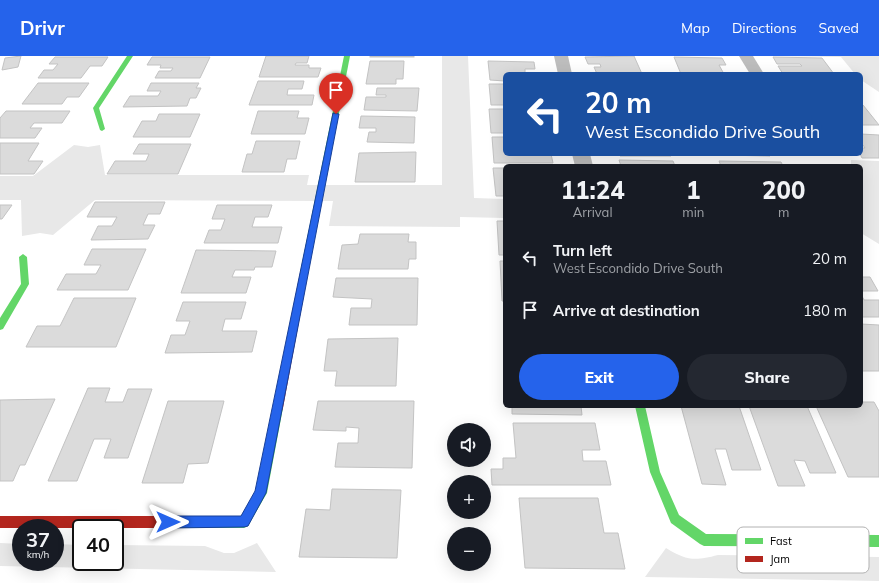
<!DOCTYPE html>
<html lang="en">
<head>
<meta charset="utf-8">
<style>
	body { margin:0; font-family:Mulish,sans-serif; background:#242831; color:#f1f3f6; height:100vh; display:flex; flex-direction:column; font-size:15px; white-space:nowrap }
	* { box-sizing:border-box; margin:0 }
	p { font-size:13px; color:#9ea1a6 }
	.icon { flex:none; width:22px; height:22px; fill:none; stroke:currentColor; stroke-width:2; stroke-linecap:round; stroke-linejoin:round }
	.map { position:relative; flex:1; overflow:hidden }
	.drawer { position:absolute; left:503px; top:108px; width:360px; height:244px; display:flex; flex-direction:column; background:#171b24; border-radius:6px; box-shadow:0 4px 16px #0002 }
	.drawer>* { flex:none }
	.banner { position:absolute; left:503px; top:16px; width:360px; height:84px; border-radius:6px; box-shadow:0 4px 16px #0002; background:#1a4fa0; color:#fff; overflow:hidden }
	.fabs { position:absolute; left:447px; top:367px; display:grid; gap:8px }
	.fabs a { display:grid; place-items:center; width:44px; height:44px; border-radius:50%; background:#171b24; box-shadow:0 4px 16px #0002; font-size:20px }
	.speed { position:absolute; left:12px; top:463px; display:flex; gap:8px; font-size:20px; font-weight:700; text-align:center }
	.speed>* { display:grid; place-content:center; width:52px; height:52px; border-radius:50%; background:#171b24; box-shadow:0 4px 16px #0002; line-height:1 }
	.speed small { font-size:10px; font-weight:400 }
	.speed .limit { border:2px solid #111; border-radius:6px; background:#fff; color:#111 }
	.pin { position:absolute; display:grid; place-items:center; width:34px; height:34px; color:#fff; margin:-41px -17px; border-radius:50% 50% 50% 0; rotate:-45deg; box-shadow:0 0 4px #0007 }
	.pin .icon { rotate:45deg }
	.me { position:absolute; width:44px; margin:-22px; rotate:90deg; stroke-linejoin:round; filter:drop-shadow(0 0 3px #0008) }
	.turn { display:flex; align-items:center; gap:14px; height:84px; padding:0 16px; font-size:18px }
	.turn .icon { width:52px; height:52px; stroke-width:2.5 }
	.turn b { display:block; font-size:28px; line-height:34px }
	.eta { display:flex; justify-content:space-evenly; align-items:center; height:68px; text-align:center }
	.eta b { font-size:24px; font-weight:800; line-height:28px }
	.action { display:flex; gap:8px; margin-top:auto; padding:8px 16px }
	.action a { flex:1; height:46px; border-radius:24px; background:#2563eb; color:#fff; font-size:16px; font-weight:800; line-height:46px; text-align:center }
	.action a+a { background:#242831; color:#f1f3f6 }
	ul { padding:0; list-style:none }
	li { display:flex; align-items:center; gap:12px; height:52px; padding:0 16px }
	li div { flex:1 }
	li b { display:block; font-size:15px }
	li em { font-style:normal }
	header { display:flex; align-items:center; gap:24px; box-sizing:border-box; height:56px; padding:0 20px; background:#2563eb; color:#fff }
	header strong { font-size:19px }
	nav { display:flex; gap:22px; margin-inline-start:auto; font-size:14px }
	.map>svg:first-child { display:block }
</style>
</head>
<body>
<header>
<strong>Drivr</strong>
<nav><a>Map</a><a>Directions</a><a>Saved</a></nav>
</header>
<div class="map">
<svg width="879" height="527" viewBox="0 0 879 527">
	<rect width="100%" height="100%" fill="#fff"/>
	<g fill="#e8e8e8">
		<path d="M442,0H468L474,142L505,143V162L460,161V171L329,170L333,145L95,144L53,179L40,177L22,180L21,144H0V120H33L74,89L88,91L100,89L105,119H309L307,129H442Z"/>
		<path d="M772,0H879V36L861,24V18H855L841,1Z"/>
		<path d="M851,104L879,105V188L861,177V110H851Z"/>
		<path d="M0,487L21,488V506H55V488L81,489V506H115V489L205,490L224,497H234L257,487L276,516L0,510Z"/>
		<path d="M666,492C687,505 695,505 718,499L879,501V525L645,521Z"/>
	</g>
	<g fill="#dbdbdb" stroke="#c3c3c3">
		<path d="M21,0L18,11L2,14L5,2Z"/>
		<path d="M266,0H309L307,7H296L295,9H309V12H321L318,21H259Z"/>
		<rect x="370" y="0" width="44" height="1"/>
		<path d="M634,0L642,18H597L594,11H601L600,8H588L585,1Z"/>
		<path d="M55,1H108L102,10H90L81,22H38L44,14H53L58,8H49Z"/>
		<path d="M152,1H210L200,22H155L159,15H171L173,12H160L161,9H147Z"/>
		<path d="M674,1L722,2L726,9H719L724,18H681Z"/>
		<path d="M773,1L822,2L834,18H783L778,10H802L800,8H777Z"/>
		<path d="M370,5H404L403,23H396V28H366Z"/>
		<path d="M488,5L534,6L535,13H525V18H539H505V25L490,24Z"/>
		<path d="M258,25H304L302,33H288L287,39H314L312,49H249Z"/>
		<path d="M38,27H89L79,41H67L62,48H22Z"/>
		<path d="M151,27H199L196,32H201L196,42H190L187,50L123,51L130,40H158L161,35H147Z"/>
		<path d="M489,28H505V49H491Z"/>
		<path d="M377,32H419L417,55L364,54L366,41H386V39H376Z"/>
		<path d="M861,49H863L879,69H861Z"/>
		<path d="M489,53H505V77H491Z"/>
		<path d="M6,55H70L62,67H34L30,72H42L35,82H0V62Z"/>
		<path d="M258,55H299L297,62H309L305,78H251Z"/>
		<path d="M159,58H200L190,81H133L142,65H156Z"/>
		<path d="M361,60L415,61L414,87L367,86L369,76H376V72H359Z"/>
		<path d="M861,78L879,79V102H862L860,98H861V92H865L863,89H861Z"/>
		<path d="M492,81H505V98H551L553,107H494Z"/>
		<path d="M256,85H300L296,103H287L284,116H242L247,98H252Z"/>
		<path d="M0,87H39L28,105H43L34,118H0Z"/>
		<path d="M139,88H191L178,118H107L115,105H146L149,98H133Z"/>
		<path d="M416,96L415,126H355L359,97Z"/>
		<path d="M619,98H670L671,100H620Z"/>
		<path d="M720,98H769L770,100L721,99Z"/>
		<path d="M619,104L673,105L675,110H621Z"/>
		<path d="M719,105L781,106L783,110H721Z"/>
		<path d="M493,112H505V140H496Z"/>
		<path d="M95,146H165L160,158H148L143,169H155L148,183L91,184L98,170H112L117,161H87Z"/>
		<path d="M0,149H12L2,163H0Z"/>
		<path d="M217,149H272L268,161H255L252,171H282L278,187H204L209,174H221L225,163H212Z"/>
		<path d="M497,165H505V199H499Z"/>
		<path d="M360,178H409L408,186H416V203H409L408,213H338L342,189L358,188Z"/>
		<path d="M92,193H146L128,234H57L66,218H96L101,209H84Z"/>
		<path d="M196,194L276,195L272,211H255L254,214H235L232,221H251L246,237H181Z"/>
		<path d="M500,205H505V245H502Z"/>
		<path d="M861,221H870L878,235H861Z"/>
		<path d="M336,222H418L417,269H349L351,252H371L372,243L333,241Z"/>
		<path d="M861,238L864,244H879V261H861Z"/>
		<path d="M74,242H136L116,291H26L37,270H60Z"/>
		<path d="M183,246H246L241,263H225L222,275H257L252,296L165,297L171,279H185L190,265H176Z"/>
		<path d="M861,268L879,269V315H861Z"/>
		<path d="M398,282L396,330H335L337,315H324L328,283Z"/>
		<path d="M88,332H110L105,346H123L128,333H152L128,402H104L111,383H94L77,425H48Z"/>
		<path d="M55,343L25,409H20L13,425H0V344Z"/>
		<path d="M168,345H224L208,407L188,408L183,427H142Z"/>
		<path d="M318,345H414L412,412L335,411L338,387H358L359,372L346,371V375L313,374Z"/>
		<path d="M861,346H874L879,355V421H848L816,350H861Z"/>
		<path d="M512,350H581L582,359L512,358Z"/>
		<path d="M681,350H739L761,414H732L726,393H715L726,429L702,428Z"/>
		<path d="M749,350H807L836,417H810L805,405L794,404L805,430H778Z"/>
		<path d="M513,367H595L600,394H582L583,405H606L611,429H492L491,413H503V402H516Z"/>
		<path d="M332,433L401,434L397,502L299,501L306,453L330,454Z"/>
		<path d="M519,442H598L604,477H618L625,513L525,512Z"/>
	</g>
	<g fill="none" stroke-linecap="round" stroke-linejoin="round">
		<g fill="#bdbdbd" fill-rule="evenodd">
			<path d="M554,0H568L572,18H558Z"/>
			<path d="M739,0H753L764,18H750Z"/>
			<path d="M572,98H590L593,110H575Z"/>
		</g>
		<g fill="#63d668" fill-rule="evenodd">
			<path d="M127,0H133L99,52L105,73L102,75L100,74L93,52Z"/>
			<path d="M344,0H350L308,217L304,220L300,217Z"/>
			<path d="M23,198L27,201L29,228L3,273L0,274V262L21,228L19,201Z"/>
			<path d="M278,347L282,349L283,352L267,437L248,470L244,472H164L160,470L158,466L160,462L164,460H241L256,435L273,352L274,349Z"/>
			<path d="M635,350H645L660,416L679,459L706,478L879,479V491L704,490L700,488L671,467L650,416Z"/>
		</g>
		<g fill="#b3261e" fill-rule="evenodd">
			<path d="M304,214L308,217L283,352L282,355L278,357L274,355L273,352L300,217Z"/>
			<path d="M0,460H164L168,462L170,466L168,470L164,472H0Z"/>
		</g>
	</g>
	<path fill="#2563eb" stroke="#184099" d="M333,57L339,58L266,437L248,470L244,471L168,472L164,470L162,466L164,462L168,460H241L255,435Z"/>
	<rect x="737" y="471" width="132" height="46" rx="6" fill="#fff" stroke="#b2b2b2" stroke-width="1"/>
	<rect x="745" y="482" width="18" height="6" fill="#63d668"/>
	<rect x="745" y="500" width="18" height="6" fill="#b3261e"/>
	<g font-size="11" fill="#000">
		<text x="770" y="489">Fast</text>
		<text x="770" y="507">Jam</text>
	</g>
</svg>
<div class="fabs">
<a><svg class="icon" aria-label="sound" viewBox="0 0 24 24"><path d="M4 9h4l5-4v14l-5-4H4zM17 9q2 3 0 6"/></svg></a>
<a>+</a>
<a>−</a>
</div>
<div class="speed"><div>37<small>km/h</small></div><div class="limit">40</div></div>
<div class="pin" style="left:336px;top:58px;background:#d93025"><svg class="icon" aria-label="arrive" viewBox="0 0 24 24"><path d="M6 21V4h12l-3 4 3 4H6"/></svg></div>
<svg class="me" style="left:168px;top:466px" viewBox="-20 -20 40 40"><path d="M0-17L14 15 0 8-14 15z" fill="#2563eb" stroke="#fff" stroke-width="4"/></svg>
<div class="banner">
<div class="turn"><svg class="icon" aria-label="left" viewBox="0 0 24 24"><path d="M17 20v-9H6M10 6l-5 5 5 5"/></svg><div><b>20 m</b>West Escondido Drive South</div></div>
</div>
<section class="drawer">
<div class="eta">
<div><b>11:24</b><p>Arrival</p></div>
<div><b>1</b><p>min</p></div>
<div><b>200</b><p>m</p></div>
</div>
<ul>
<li><svg class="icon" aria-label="left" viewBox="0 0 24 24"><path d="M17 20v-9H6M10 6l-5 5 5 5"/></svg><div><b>Turn left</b><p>West Escondido Drive South</p></div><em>20 m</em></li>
<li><svg class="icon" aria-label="arrive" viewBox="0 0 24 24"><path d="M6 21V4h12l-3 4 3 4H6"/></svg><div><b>Arrive at destination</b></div><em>180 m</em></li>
</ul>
<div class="action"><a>Exit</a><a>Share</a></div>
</section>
</div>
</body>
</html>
